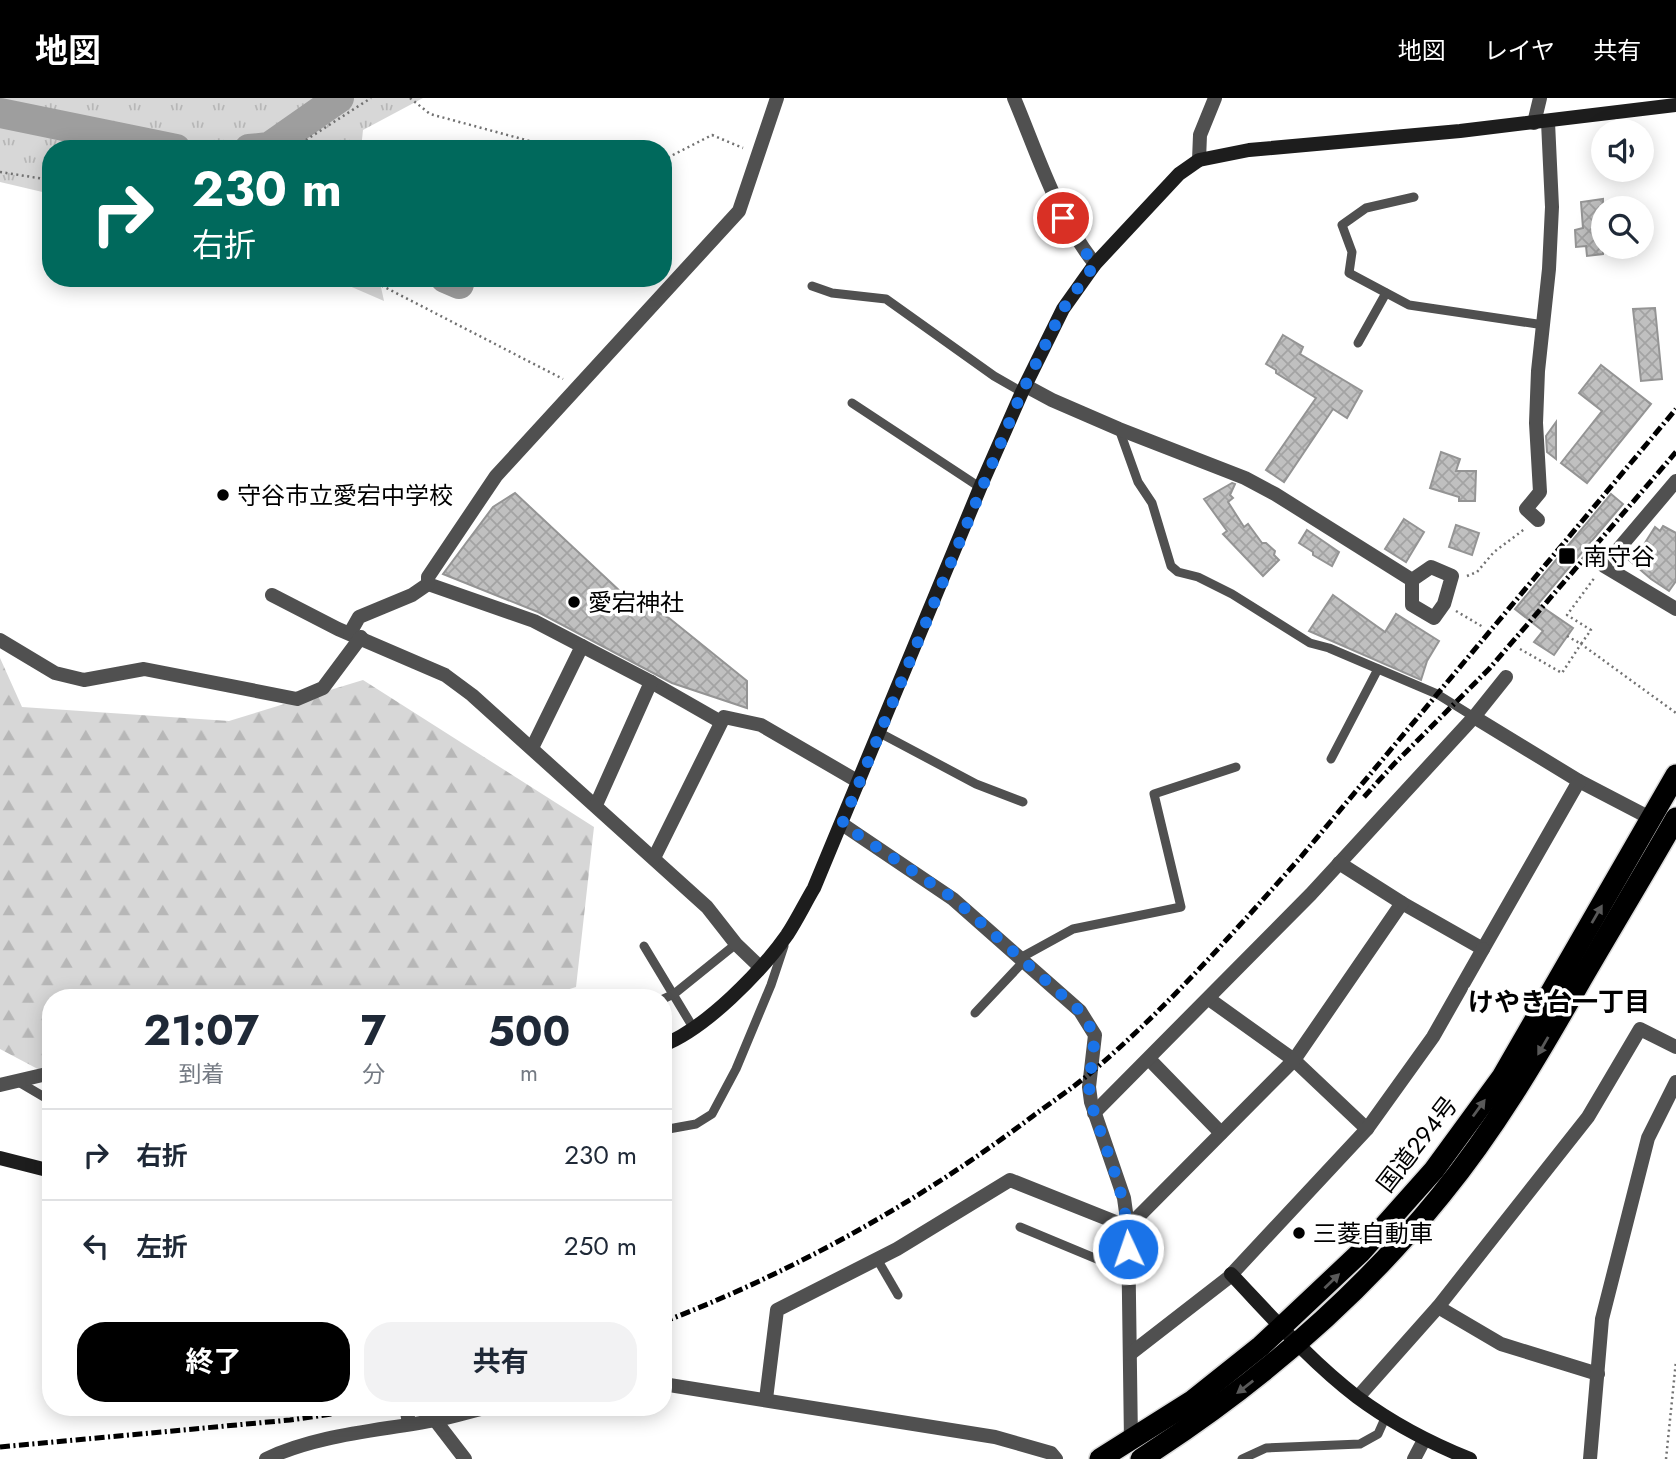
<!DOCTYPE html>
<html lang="ja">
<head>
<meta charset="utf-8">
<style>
	body { margin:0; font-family:Jost,"Noto Sans JP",sans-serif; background:#f2f2f3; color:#1f2937; height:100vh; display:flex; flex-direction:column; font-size:26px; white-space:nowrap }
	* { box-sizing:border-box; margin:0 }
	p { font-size:23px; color:#747a83 }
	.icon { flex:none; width:38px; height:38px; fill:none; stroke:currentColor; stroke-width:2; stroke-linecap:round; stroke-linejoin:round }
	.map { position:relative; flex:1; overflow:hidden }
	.sheet { position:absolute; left:42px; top:891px; width:630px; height:427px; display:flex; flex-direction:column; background:#fff; border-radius:28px; box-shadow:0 4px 18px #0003 }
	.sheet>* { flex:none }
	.guide { position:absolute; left:42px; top:42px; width:630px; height:147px; border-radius:28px; box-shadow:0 4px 18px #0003; background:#00695c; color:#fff; overflow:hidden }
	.tools { position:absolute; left:1591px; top:21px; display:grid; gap:14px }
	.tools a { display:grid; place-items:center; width:63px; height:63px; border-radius:50%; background:#fff; box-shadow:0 4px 18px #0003; font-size:35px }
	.pin { position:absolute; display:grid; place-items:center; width:60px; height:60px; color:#fff; margin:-30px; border:4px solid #fff; border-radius:50%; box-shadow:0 2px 7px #0007 }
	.me { position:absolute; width:77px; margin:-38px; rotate:357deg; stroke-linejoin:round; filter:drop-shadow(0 0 5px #0008) }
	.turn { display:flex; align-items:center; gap:24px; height:147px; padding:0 35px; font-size:32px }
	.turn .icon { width:91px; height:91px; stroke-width:2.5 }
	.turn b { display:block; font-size:49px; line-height:60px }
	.eta { display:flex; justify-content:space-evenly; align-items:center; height:119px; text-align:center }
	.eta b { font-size:42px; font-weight:700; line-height:49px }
	.primary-button { display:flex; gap:14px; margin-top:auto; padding:14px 35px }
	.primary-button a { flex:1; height:80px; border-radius:28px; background:#000; color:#fff; font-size:28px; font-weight:700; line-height:80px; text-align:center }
	.primary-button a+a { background:#f2f2f3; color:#1f2937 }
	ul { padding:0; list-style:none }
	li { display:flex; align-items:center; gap:21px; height:91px; padding:0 35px; border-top:2px solid #e0e1e3 }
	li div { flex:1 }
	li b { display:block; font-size:26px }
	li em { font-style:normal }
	header { display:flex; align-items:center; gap:42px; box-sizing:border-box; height:98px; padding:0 35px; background:#000; color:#fff }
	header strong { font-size:33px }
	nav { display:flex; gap:38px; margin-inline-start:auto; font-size:24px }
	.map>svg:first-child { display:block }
</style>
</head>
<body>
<header>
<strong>地図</strong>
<nav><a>地図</a><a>レイヤ</a><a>共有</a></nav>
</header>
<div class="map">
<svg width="1676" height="1361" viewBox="0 0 1676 1361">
	<defs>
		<pattern id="forest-firs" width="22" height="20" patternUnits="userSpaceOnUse" patternTransform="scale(1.75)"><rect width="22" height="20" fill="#d7d7d7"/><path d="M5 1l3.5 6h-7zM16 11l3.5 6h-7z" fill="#b7b7b7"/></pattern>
		<pattern id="park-tufts" width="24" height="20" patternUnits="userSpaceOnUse" patternTransform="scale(1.75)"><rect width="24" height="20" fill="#d7d7d7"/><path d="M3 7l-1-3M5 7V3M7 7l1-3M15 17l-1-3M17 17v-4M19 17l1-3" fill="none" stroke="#b7b7b7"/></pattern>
		<pattern id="building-cross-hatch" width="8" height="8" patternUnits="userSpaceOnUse" patternTransform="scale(1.75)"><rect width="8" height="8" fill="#c0c0c0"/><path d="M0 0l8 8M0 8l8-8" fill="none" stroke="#a3a3a3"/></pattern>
	</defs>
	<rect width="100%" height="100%" fill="#fff"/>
	<path fill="url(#forest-firs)" d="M0,560L22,609L229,623L363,582L594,729L576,889L541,900H51V978L0,951Z"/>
	<g fill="url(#park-tufts)">
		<path d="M0,0H423L363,32L361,51H51V96L0,84Z"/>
		<path d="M331,180H379L384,203Z"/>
	</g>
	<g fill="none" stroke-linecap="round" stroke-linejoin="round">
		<g stroke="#9e9e9e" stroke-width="30">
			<path d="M0,15L176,51"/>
			<path d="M249,51L269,49L339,0"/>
			<path d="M445,180L459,186"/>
		</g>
	</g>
	<g fill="url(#building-cross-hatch)" stroke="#949494" stroke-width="2">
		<path d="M1603,101V156L1587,158L1586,148L1576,149L1575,132L1583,130L1581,104Z"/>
		<path d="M1655,210L1662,281L1641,283L1633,211Z"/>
		<path d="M1283,237L1303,249L1300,256L1362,293L1347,320L1333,311L1284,384L1266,372L1316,300L1276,275V272L1266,266Z"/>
		<path d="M1601,267L1651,306L1587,385L1561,365L1602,313L1579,295Z"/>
		<path d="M1556,324V361L1547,354L1546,338Z"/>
		<path d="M1441,354L1460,361L1456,373H1476L1475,403H1459V399L1430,390Z"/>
		<path d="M1232,385L1235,386L1230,397L1233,400L1228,404L1244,429L1248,426L1262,445H1266L1275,453L1274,457L1279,462L1263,478L1223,436L1227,433L1204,401Z"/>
		<path d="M515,395L622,495L669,520L747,583V610L672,585L538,514L443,476L493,409Z"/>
		<path d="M1611,396L1623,406L1538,506L1573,530L1554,557L1534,544L1543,533L1515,511Z"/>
		<path d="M1404,421L1424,434L1406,464L1385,451Z"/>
		<path d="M1456,427L1479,435L1472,457L1449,449Z"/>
		<path d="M1663,428L1676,435V483L1669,493L1651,481L1629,462L1640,446L1643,448L1655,429L1660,433Z"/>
		<path d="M1307,432L1339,454L1332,468L1313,457V454L1299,445Z"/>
		<path d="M1333,497L1385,534L1396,516L1439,543L1427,563L1421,582L1309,533Z"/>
	</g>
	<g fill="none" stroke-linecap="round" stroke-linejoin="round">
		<defs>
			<g id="highway">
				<path d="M1100,1361L1192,1303L1261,1248L1361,1154L1434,1072L1502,979L1676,677"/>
				<path d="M1141,1361C1255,1288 1356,1202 1441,1097C1494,1032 1536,961 1577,889C1610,832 1644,776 1676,720"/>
			</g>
		</defs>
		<use href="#highway" stroke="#dbdbdb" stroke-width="24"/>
		<g stroke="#727272" stroke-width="2.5" stroke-dasharray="2 3.5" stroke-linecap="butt">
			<path d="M410,0L430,16L559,51"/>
			<path d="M292,51L371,0"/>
			<path d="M663,62L712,37L743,50"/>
			<path d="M0,74L51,82"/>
			<path d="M367,180L563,281"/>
			<path d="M1467,478L1477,474L1494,454L1526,430"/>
			<path d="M1456,513L1483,529"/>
			<path d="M1567,538L1581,546L1591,532L1567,517L1595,479"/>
			<path d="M1520,551L1562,575L1581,546L1676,615"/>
			<path d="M1666,1361L1676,1263"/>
		</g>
		<g stroke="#505050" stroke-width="9">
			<path d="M1414,99L1366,110L1342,127L1352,154L1349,175L1409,207L1544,227"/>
			<path d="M812,188L832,195L886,201L994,278L1022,294"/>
			<path d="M1358,245L1386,195"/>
			<path d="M852,305L981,390"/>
			<path d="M1119,331L1138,384L1152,405L1171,468L1178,474L1198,479L1232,496L1310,545L1329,550L1437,596L1474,619"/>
			<path d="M880,635L976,686L1023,704"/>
			<path d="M1331,661L1378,571"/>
			<path d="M644,848L694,931"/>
			<path d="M1022,859L1073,831L1181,809L1154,696L1236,669"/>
			<path d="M663,901L674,896L736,846"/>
			<path d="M975,915L1025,862"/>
			<path d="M17,983L51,1003"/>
			<path d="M663,1032L696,1026L712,1016L736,971L771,887L784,848"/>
			<path d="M1020,1129L1128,1174"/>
			<path d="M877,1161L898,1197"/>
			<path d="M1242,1361L1266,1350L1360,1346L1378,1336L1386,1318"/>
		</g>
		<g stroke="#505050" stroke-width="14">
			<path d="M1014,0C1038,57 1056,117 1095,166"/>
			<path d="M1534,25L1540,0"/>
			<path d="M1199,62L1200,37L1215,0"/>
			<path d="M1026,288L1052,302L1119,331L1245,380L1275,396L1412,482V507L1434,520L1444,506L1452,478L1431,469L1412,482"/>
			<path d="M1676,383L1604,468L1676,511"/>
			<path d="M1538,422L1526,411L1540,394L1536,325L1538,273L1549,171L1552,109L1548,24"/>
			<path d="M428,486L534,523L651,584L721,624"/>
			<path d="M272,497L338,531L445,577L472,597L707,809L736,846L760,869"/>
			<path d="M350,535L359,519L412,497L428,486V479L496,378L739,113L777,0"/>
			<path d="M0,542L55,575L84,582L144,571L297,601L323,590L361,539"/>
			<path d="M1474,619L1579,683L1652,721"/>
			<path d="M532,650L582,548"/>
			<path d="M596,707L651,584"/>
			<path d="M842,726L953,801L1080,913L1095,937L1089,989L1091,1004L1124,1100L1128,1129L1131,1343"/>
			<path d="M654,760L724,619L761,627L859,684"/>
			<path d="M1402,805L1483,851L1579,683"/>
			<path d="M1209,901L1294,962L1367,1031"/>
			<path d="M1149,961L1221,1035"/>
			<path d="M0,987L51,975"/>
			<path d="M1094,1015L1311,796L1474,619L1506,579"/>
			<path d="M1438,1209L1501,1246L1598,1276"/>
			<path d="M1130,1256L1228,1180L1367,1031L1433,939L1483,851"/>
			<path d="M663,1286L995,1339L1051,1355L1056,1361"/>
			<path d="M1358,1299L1438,1209L1588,1019L1640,931L1676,949"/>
			<path d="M766,1301L777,1212L897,1151L1010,1082L1128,1129L1294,962L1402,805L1339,765"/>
			<path d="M406,1309L409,1325"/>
			<path d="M435,1322L465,1361"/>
			<path d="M266,1361C319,1336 379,1333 436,1322C454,1319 471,1313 489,1309"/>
			<path d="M1414,1361L1424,1342"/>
			<path d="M1590,1361L1602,1221L1648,1040L1676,984"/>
		</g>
		<g stroke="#1d1d1d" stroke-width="14">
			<path d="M663,947C705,931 761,874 787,837C797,822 805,805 814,790L982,385L1022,294L1063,211L1095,166L1179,76L1199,62L1249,52L1460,33L1676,7"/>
			<path d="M0,1060L51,1073"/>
			<path d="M1231,1176C1271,1218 1311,1264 1357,1299C1392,1325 1430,1345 1470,1361"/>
		</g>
		<use href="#highway" stroke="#000" stroke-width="21"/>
		<g stroke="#000" stroke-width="5" stroke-dasharray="10 3.5 2 3.5" stroke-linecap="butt">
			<path d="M1364,699L1394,666L1489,571L1676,354"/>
			<path d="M663,1224C796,1173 920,1103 1033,1018C1053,1003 1074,989 1093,973C1168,909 1234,834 1300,760L1676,311"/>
			<path d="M0,1349L290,1322L379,1309"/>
		</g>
	</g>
	<defs><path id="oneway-solid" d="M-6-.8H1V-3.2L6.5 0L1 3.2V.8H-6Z" transform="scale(1.75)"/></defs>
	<g fill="#595959">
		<use href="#oneway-solid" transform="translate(1597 816) rotate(-60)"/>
		<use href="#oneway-solid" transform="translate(1543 948) rotate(120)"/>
		<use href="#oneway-solid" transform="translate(1479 1010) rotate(-54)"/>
		<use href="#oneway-solid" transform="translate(1332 1183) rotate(-44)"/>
		<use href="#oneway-solid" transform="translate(1245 1289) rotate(142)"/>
	</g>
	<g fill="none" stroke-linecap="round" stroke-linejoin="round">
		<path stroke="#1a73e8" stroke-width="12" stroke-dasharray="0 21.6" d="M1063,120L1077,144L1095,166L1063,211L1022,294L842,726L953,800L1080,913L1095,937L1089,989L1091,1004C1106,1057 1128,1094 1128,1151"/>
	</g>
	<g fill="#000" stroke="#fff" stroke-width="2.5">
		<circle cx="223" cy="397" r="7"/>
		<rect x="1558" y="449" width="18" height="18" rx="3.5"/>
		<circle cx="574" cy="504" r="7"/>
		<circle cx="1299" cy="1135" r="7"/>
	</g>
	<g text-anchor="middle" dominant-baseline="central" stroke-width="7" stroke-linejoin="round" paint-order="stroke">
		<g font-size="24" fill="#000" stroke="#fff" text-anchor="start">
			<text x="237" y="397">守谷市立愛宕中学校</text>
			<text x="1583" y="458">南守谷</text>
			<text x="588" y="504">愛宕神社</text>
			<text x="1313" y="1135">三菱自動車</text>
		</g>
		<g font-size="24" fill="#000" stroke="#fff">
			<text transform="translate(1417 1046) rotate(-52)">国道294号</text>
		</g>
		<g font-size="26" font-weight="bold" fill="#000" stroke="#fff">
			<text x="1559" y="904">けやき台一丁目</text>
		</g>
	</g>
</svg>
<div class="tools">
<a><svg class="icon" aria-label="sound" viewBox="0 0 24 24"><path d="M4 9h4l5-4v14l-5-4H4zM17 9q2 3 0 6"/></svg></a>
<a><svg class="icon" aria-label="search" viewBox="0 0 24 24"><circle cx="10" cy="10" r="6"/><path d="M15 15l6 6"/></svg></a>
</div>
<div class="pin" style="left:1063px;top:120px;background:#d93025"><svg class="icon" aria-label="arrive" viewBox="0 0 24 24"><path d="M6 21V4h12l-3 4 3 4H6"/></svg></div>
<svg class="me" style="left:1128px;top:1151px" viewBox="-20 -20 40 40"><circle r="17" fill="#1a73e8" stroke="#fff" stroke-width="3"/><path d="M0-11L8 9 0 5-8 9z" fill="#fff"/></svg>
<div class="guide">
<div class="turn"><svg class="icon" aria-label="right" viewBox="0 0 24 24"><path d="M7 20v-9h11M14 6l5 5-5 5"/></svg><div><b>230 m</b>右折</div></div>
</div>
<section class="sheet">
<div class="eta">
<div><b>21:07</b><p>到着</p></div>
<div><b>7</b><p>分</p></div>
<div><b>500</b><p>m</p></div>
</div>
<ul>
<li><svg class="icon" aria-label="right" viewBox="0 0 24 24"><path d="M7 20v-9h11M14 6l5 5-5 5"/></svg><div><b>右折</b></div><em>230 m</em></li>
<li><svg class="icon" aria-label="left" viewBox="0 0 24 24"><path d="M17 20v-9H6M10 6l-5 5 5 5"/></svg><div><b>左折</b></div><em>250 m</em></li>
</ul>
<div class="primary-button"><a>終了</a><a>共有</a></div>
</section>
</div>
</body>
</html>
